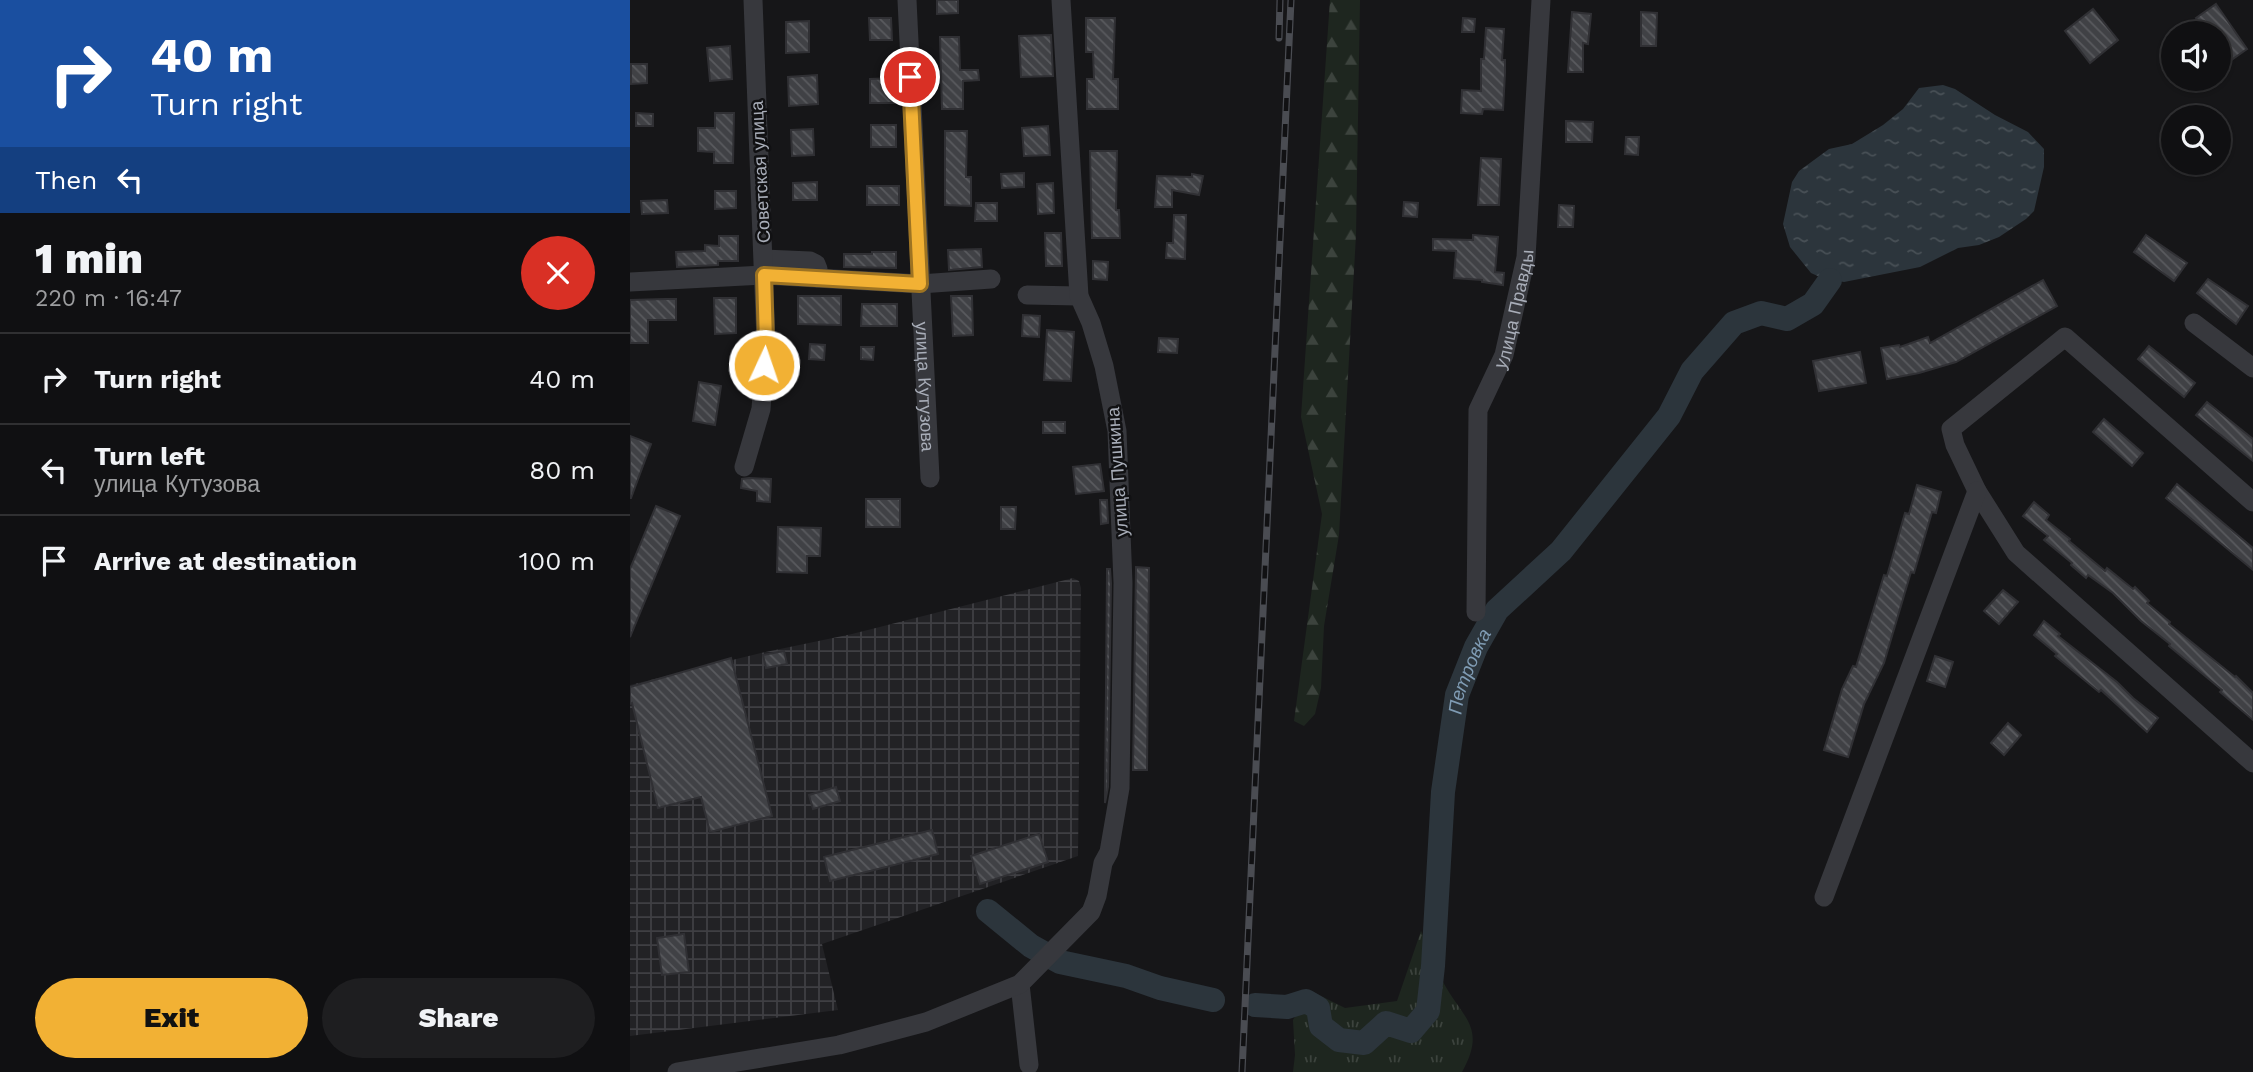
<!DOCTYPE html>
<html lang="en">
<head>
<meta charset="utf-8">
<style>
	body { margin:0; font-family:"Work Sans",sans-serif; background:#1e1e20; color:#f1f3f6; height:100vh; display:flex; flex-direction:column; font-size:26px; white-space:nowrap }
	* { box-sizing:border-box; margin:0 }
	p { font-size:23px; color:#9c9d9f }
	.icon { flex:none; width:38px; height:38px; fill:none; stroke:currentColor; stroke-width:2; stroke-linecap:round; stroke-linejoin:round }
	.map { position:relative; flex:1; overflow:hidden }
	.details { display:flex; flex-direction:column; background:#101012; width:630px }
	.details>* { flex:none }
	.top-card { background:#1a4fa0; color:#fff; overflow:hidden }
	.buttons { position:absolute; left:1531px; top:21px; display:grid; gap:14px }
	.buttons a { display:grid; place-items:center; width:70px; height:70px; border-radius:50%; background:#101012; box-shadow:0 2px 5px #0004,0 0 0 2px #303032; font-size:35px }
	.pin { position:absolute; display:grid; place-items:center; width:60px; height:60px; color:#fff; margin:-30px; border:4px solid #fff; border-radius:50%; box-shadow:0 2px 7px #0007 }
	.me { position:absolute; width:77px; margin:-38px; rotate:3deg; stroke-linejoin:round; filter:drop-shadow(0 0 5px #0008) }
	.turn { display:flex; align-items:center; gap:24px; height:147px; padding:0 35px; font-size:32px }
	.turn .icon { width:91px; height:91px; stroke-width:2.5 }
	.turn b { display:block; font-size:49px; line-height:60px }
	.then { display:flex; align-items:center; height:66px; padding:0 35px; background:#0003; gap:14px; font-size:26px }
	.round { display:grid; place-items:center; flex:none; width:74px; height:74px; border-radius:37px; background:#1e1e20 }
	.headline { display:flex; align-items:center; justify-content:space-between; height:119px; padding:0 35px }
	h1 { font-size:42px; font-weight:800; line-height:52px }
	.primary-button { display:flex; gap:14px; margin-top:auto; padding:14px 35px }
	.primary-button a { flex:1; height:80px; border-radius:42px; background:#f2b134; color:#111; font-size:28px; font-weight:800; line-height:80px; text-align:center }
	.primary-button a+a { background:#1e1e20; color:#f1f3f6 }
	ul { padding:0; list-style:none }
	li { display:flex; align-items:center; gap:21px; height:91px; padding:0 35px; border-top:2px solid #303032 }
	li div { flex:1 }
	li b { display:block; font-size:26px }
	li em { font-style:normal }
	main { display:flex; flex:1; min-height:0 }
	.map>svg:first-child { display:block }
</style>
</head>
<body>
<main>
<section class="details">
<div class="top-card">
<div class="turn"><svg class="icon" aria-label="right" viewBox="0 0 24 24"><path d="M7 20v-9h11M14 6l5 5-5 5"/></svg><div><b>40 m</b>Turn right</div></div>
<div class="then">Then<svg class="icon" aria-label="left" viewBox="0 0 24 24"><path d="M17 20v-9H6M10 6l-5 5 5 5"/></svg></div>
</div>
<div class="headline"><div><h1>1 min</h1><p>220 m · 16:47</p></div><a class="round" style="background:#d93025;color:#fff"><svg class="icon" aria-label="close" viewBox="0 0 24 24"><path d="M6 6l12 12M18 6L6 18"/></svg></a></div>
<ul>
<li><svg class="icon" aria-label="right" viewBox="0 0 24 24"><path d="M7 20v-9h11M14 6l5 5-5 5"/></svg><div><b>Turn right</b></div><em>40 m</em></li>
<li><svg class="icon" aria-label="left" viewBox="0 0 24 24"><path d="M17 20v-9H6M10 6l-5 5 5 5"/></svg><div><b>Turn left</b><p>улица Кутузова</p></div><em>80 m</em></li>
<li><svg class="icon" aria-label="arrive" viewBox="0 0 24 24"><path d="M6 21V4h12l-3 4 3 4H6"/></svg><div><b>Arrive at destination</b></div><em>100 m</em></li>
</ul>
<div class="primary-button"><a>Exit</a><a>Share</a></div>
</section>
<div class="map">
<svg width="1623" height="1072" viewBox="0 0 1623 1072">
	<defs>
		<pattern id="industrial-grid" width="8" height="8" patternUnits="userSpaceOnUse" patternTransform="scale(1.75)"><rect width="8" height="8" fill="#222225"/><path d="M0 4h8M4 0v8" fill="none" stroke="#3f3f43"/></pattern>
		<pattern id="grass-tufts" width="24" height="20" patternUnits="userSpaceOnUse" patternTransform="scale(1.75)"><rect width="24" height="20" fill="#1e261f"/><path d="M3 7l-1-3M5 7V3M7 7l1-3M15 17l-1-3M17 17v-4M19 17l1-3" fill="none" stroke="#3c433d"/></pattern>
		<pattern id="forest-firs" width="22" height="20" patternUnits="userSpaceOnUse" patternTransform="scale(1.75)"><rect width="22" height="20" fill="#1e261f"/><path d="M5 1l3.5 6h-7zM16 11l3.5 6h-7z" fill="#3c433d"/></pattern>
		<pattern id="water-ripples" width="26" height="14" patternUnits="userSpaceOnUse" patternTransform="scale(1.75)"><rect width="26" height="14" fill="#2c353c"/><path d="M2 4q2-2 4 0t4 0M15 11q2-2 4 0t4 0" fill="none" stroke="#485056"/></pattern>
		<pattern id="building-back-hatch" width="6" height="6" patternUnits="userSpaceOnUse" patternTransform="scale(1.75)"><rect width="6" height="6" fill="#404145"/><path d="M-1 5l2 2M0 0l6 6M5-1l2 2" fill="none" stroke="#595a5e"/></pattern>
	</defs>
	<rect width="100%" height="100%" fill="#161618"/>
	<path fill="url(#industrial-grid)" d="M443,578L449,581L451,588L448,856L192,944L208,1010L0,1036V685L131,653L222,634Z"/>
	<path fill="url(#grass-tufts)" d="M791,931C799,948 805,966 813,982C833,1019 857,1027 832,1072H663L665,1055L663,1020L681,991L715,1008L767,1001Z"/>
	<path fill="url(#forest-firs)" d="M700,0H730L726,235L709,535L694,626L691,688L685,714L674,726L664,721L692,514L671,417Z"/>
	<path fill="url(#water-ripples)" d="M1313,85L1325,89L1365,115L1398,132L1414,149V167L1404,211L1396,219L1369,237L1349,245L1328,248L1290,267L1214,282L1192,278L1181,273L1160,247L1153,224L1162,182L1169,171L1199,149L1222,144L1253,125L1273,109L1289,88Z"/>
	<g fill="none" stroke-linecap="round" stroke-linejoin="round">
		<g stroke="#2c353c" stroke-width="24">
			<path d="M358,911L401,946L430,962L496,976L530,988L583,1000"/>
			<path id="s1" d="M625,1005L657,1007L676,1001L688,1008L691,1026L709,1040L734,1043L756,1023L781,1031L798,1011L803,966L813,792L827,695L846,647L867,610L931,551L1039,416L1062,371L1104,323L1131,313L1157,319L1183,304L1200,280"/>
		</g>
	</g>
	<g fill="url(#building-back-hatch)" stroke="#303034" stroke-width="2">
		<path d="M307,0H328V13L307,14Z"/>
		<path d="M1586,4L1617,49L1597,63L1589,52V33H1576L1566,18Z"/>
		<path d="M1463,9L1488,40L1460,63L1435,31Z"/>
		<path d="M942,12L961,14L958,44L953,43V72H938Z"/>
		<path d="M1011,12L1027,13L1026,46H1011Z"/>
		<path d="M239,18H261L262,40H240Z"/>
		<path d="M456,18H485L483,79H488V109H457V79H464L463,52H456Z"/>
		<path d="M833,18L845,19L844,32H832Z"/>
		<path d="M179,21V52L156,53V22Z"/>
		<path d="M856,28L874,29L872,60H875V73L873,110L853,109L852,114L831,113L832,90L851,91V59H854Z"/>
		<path d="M421,35L423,76L391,77L389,36Z"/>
		<path d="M310,37H329L330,70H348L349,80L333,81V109H312Z"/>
		<path d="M100,46L102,79L80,81L77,48Z"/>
		<path d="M1,64H17V83L1,84Z"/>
		<path d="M187,75L188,104L159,106L158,77Z"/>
		<path d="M265,78V103H240V79Z"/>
		<path d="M6,113L23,114V126H6Z"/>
		<path d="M85,113H104L103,163H84V152L68,151V128H85Z"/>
		<path d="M936,121L963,122L962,142H936Z"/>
		<rect x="241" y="125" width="25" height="22"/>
		<path d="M418,126L420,155L394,156L392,128Z"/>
		<path d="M183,129L184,155L162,156L161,130Z"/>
		<path d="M315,131H337L336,177H341V206L315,205Z"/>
		<path d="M996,137H1009L1008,155L995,154Z"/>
		<path d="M460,151H487L486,210H489L490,238H462Z"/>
		<path d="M851,158L871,159L869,205H848Z"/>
		<path d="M394,173V187L372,188L371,174Z"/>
		<path d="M562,174L573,176L569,195L542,190V207H525L527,176L562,177Z"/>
		<path d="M187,182V200H163V183Z"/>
		<path d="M423,183L424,213L408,214L407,184Z"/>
		<rect x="237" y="186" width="32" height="19"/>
		<path d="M85,191H106V208L85,209Z"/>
		<path d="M37,200L38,213L12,214L11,201Z"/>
		<path d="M774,202L788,203L787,217L773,216Z"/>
		<path d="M346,203H367V221H345Z"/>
		<path d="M929,205L944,206L943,227H928Z"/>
		<path d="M544,215H556L555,259L536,258L537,243H543Z"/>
		<path d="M415,233H431L432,266H416Z"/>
		<path d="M843,235L868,237L865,272L874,273L873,285L852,282V280L824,278L826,251L803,250V239L843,240Z"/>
		<path d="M1516,235L1557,263L1544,281L1504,252Z"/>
		<path d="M89,236H108V261H88V265L47,267L46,252L75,251V245L89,246Z"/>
		<path d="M351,249L352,267L319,270L318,250Z"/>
		<path d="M242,252H266V268L214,267V254H242Z"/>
		<path d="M463,261L478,262L477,280L463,279Z"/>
		<path d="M1578,279L1618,306L1606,324L1567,293Z"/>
		<path d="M1413,280L1427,306L1326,362L1289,373L1257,379L1251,348L1269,345L1270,347L1298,337L1300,343Z"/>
		<path d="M168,296H211V325L168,324Z"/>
		<path d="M321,296H342L343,335L323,336Z"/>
		<path d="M84,298H106V333L85,334Z"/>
		<path d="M35,299H46V320H18V343H0V300Z"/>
		<path d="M232,304H267V326H231Z"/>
		<path d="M393,315L410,316L409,337L392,336Z"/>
		<path d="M417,330L444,332L441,381L414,380Z"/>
		<path d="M529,338L548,339L547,353L528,352Z"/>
		<path d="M180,344L195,345L194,360L179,359Z"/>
		<path d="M1519,346L1565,383L1554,397L1508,359Z"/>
		<path d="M231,347H244L243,360L231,359Z"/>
		<path d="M1230,352L1236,383L1189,391L1183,361Z"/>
		<path d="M69,382L91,386L85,425L63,421Z"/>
		<path d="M1577,402L1623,439V461L1566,415Z"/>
		<path d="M1474,419L1513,453L1502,466L1463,432Z"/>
		<rect x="413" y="422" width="22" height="11"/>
		<path d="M0,436L21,444L1,498H0Z"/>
		<path d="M470,464L474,491L446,494L443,467Z"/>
		<path d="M119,478L141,479L140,502L127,501V491L111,488L112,479Z"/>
		<path d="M1547,484L1623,548V570L1536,498Z"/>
		<path d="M1287,485L1311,492L1306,513L1302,512L1284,573L1281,572L1254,663L1234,704L1218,757L1194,750L1212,689L1223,666L1226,667L1254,575L1257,576L1275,513L1279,514Z"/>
		<rect x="236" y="499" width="34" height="28"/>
		<path d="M470,500H477L478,523L471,524Z"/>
		<path d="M1404,502L1419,515L1416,520L1440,539L1439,541L1475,571L1477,568L1503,589L1505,587L1519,601L1517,603L1540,622L1539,624L1605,677L1606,676L1623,693V720L1590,692L1592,690L1539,646L1540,644L1511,621L1483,593L1458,575L1456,578L1441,565L1442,563L1414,540L1418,536L1393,516Z"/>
		<path d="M26,506L50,516L0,637V569Z"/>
		<path d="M371,507H386L385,529H371Z"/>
		<path d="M148,527L191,528L190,556H177V573L147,572Z"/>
		<path d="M506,567L519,568L517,770H503Z"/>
		<path d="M477,569H480L481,583L478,787L475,803Z"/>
		<path d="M1373,590L1388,602L1369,624L1354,611Z"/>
		<path d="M1414,621L1430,634L1428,636L1487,682L1503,698L1528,718L1517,732L1471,690L1469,692L1425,656L1427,654L1404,635Z"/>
		<path d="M154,651L157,664L136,668L133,655Z"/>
		<path d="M1305,656L1323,662L1315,687L1297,681Z"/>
		<path d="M101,658L142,816L80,832L71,797L28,808L2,703L0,704V687Z"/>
		<path d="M1378,723L1391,735L1374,755L1361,743Z"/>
		<path d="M206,787L210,801L183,809L179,795Z"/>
		<path d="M302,830L308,854L200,881L194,857Z"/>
		<path d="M409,834L418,862L350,884L341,856Z"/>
		<path d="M54,934L59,972L32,975L27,938Z"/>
	</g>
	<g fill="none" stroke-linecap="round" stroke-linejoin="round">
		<g stroke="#37383d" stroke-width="19">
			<path id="s2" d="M277,0L300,478"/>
			<path d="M134,259L180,261L186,264L188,269L187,278"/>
			<path d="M0,282L134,275L290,284L361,279"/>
			<path d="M397,295L449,296"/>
			<path d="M1564,323L1623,368"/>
			<path d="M114,467L131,409L136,342L123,0"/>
			<path d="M1623,502L1435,337L1321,429L1325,445L1347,491L1386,553L1623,763"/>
			<path id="s3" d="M846,612L848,410L874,355L896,257L911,0"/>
			<path d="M1194,897L1347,491"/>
			<path d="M390,984L399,1065"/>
			<path d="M47,1072L209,1045L296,1022L390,984L461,912L467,896L473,863L479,852L490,788L493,583L487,431L474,366L461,323L449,296L431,0"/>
		</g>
		<defs>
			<g id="rail">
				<path d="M649,38L650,0"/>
				<path d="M612,1072L661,0"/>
			</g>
		</defs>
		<use href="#rail" stroke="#4a4c52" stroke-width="7"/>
		<use href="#rail" stroke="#111113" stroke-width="4.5" stroke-dasharray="13" stroke-linecap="butt"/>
	</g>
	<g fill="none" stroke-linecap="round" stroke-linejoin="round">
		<defs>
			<path id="route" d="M134,365L136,342L134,275L290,284L280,77"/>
		</defs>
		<use href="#route" stroke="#9d7322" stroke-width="18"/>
		<use href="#route" stroke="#f2b134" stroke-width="12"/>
	</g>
	<g text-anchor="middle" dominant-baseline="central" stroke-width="5" stroke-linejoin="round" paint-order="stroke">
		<g font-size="18" fill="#a8adb8" stroke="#111113">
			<text transform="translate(130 172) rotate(-93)">Советская улица</text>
			<text stroke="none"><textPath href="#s3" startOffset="310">улица Правды</textPath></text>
			<text stroke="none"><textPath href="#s2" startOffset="387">улица Кутузова</textPath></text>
			<text transform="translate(487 472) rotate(-94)">улица Пушкина</text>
		</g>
		<g font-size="19" font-style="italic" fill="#7f9bb3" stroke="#111113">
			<text stroke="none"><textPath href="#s1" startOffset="558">Петровка</textPath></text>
		</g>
	</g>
</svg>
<div class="buttons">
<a><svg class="icon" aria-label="sound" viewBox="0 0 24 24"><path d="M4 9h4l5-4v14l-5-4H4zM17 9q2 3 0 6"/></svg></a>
<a><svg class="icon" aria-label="search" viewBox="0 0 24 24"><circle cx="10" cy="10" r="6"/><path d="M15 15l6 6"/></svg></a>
</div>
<div class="pin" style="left:280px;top:77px;background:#d93025"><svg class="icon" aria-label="arrive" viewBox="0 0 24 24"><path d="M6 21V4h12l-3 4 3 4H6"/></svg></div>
<svg class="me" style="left:134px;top:365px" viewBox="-20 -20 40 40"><circle r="17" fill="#f2b134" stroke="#fff" stroke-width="3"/><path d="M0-11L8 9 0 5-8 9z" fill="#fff"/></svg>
</div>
</main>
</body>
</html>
